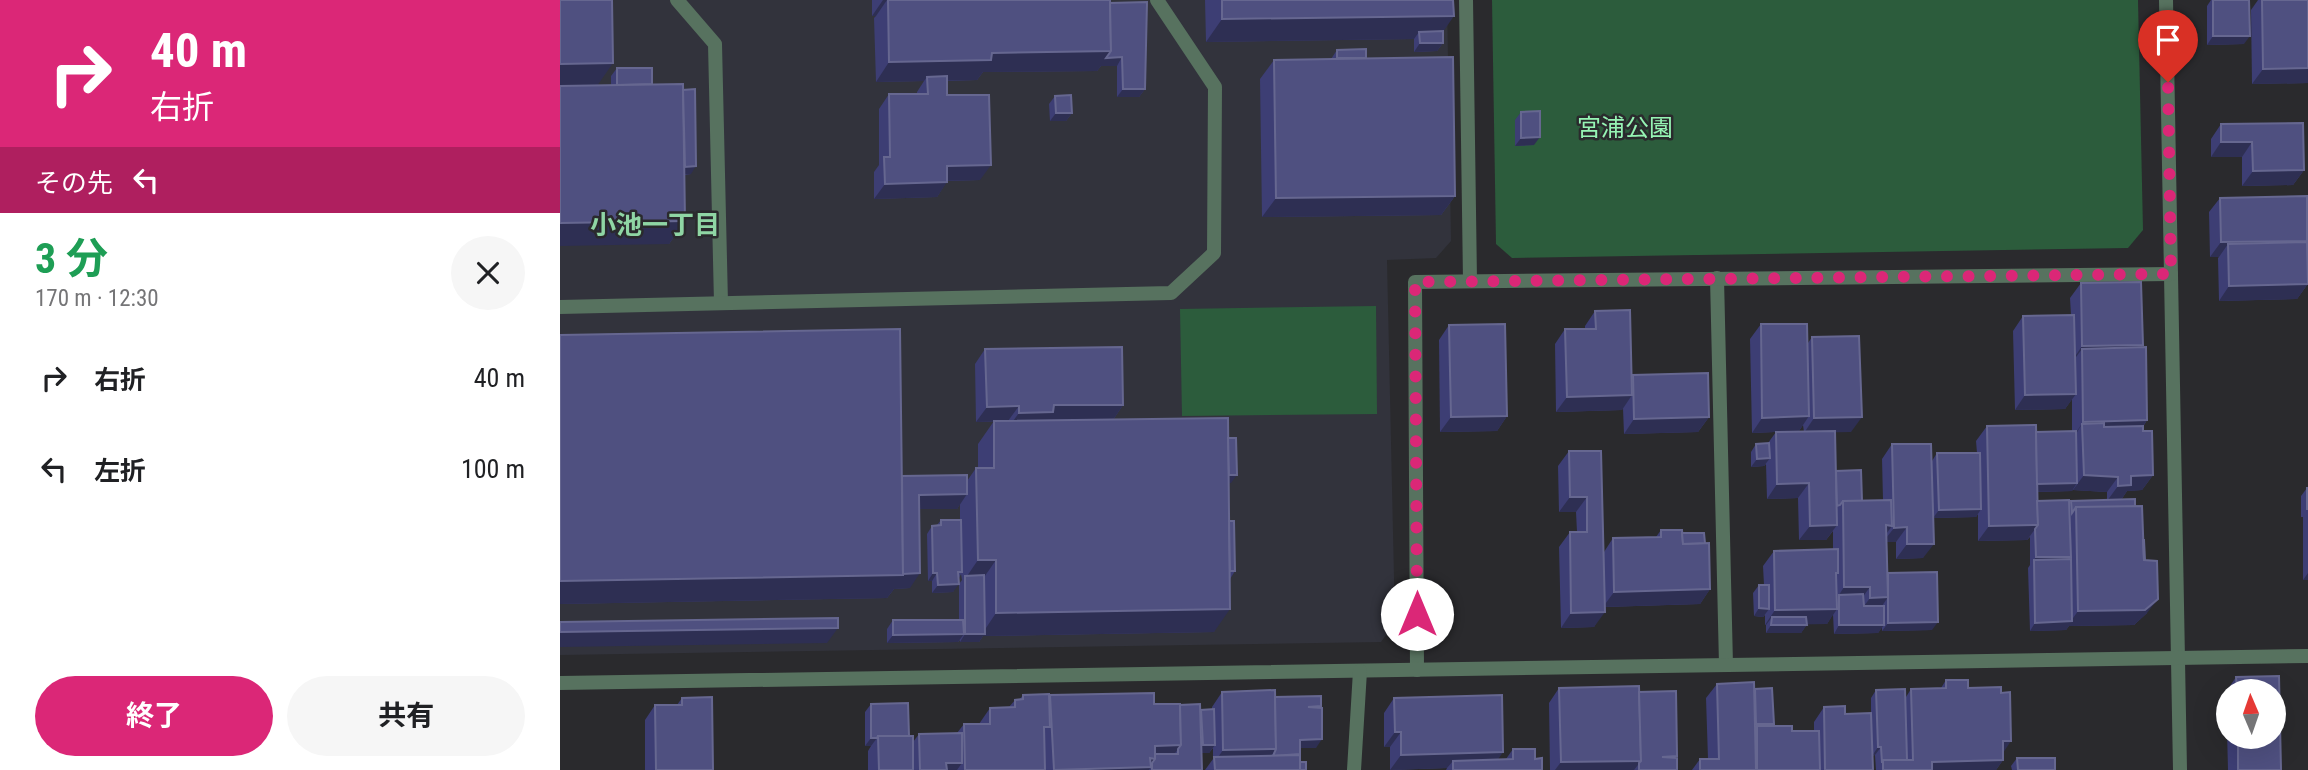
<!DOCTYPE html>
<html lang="ja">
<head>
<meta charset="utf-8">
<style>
	body { margin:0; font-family:"Roboto Condensed","Noto Sans JP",sans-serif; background:#f6f6f6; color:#202124; height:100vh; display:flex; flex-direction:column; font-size:26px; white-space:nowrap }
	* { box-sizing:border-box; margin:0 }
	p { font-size:23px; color:#757577 }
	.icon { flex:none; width:38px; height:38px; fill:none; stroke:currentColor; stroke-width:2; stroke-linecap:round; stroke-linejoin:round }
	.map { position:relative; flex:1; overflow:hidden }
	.drawer { display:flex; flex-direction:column; background:#fff; width:560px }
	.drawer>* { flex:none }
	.hud { background:#db2777; color:#fff; overflow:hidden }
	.needle { width:46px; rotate:358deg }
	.fabs { position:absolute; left:1656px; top:679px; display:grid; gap:14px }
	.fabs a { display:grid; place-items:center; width:70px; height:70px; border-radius:50%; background:#fff; box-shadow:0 7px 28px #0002; font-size:35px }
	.pin { position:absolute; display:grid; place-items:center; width:60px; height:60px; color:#fff; margin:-72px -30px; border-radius:50% 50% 50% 0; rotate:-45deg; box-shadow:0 0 7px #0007 }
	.pin .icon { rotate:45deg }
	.me { position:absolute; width:77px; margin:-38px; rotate:0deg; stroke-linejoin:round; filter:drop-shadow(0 0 5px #0008) }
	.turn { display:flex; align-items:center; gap:24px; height:147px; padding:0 35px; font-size:32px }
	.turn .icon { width:91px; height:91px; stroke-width:2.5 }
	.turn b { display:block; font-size:49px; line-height:60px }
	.then { display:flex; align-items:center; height:66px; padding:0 35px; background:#0003; gap:14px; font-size:26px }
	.round { display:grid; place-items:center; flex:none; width:74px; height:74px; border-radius:37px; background:#f6f6f6 }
	.overview { display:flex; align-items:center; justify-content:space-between; height:119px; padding:0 35px }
	h1 { font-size:42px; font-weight:700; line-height:52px; color:#1e9e55 }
	.action { display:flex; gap:14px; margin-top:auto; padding:14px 35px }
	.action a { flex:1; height:80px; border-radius:42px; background:#db2777; color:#fff; font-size:28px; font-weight:700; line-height:80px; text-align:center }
	.action a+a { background:#f6f6f6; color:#202124 }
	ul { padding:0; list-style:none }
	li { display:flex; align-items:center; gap:21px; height:91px; padding:0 35px }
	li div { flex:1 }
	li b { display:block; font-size:26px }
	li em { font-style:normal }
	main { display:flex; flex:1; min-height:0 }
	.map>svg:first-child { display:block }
</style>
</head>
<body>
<main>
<section class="drawer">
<div class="hud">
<div class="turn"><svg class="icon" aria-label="right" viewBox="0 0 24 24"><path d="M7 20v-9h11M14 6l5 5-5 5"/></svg><div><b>40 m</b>右折</div></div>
<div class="then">その先<svg class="icon" aria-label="left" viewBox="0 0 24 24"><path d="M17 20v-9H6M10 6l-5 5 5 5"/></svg></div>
</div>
<div class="overview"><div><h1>3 分</h1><p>170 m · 12:30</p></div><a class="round"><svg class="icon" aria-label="close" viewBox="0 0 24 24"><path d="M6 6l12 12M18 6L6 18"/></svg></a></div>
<ul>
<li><svg class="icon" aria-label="right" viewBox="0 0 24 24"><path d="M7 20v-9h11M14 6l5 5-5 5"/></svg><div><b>右折</b></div><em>40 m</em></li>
<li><svg class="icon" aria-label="left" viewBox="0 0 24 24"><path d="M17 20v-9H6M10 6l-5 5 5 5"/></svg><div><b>左折</b></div><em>100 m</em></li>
</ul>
<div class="action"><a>終了</a><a>共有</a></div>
</section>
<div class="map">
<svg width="1748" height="770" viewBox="0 0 1748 770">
	<rect width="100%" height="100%" fill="#2a2a2d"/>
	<path fill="#32333c" d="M0,0H887L891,241L876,258L827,260L835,623L821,642L0,655Z"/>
	<g fill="#2c5c3c">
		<path d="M932,0H1578L1583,230L1568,248L952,258L936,244Z"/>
		<path d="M816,306L817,414L622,416L620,309Z"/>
	</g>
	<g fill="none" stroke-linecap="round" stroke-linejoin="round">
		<g stroke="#57725f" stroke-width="14">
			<path d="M117,0L155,44L161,303"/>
			<path d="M0,307L611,293L654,253L655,87L597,0"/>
		</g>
		<g stroke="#57725f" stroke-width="14">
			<path d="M906,0L910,281"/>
			<path d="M1606,0L1620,770"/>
			<path d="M1157,278L1166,665"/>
			<path d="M857,670L855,282L1611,274"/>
			<path d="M0,683L1748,656"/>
			<path d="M794,770L800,671"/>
		</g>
	</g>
	<g fill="#3d3e74" fill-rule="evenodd">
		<path d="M312,0H550V3L585,89L579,97H557V66H541L537,71L423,72L417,80L387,81V95L420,180L387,181L377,197L314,199V172L319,165V109L329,94H357V92L364,81L316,82L314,18L316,16H312Z"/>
		<path d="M645,0H893L883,31V43L877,51L854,52V39L646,42Z"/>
		<path d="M1651,0H1653L1684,44L1647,45V6Z"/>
		<path d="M1698,0H1748V83L1692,84L1691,10Z"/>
		<path d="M777,50L806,58L895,196L881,215L702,217L700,79L714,60L771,59Z"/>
		<path d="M57,68L92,84L131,174L125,175V221L109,244L38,85H51V76Z"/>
		<path d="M495,96L512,113L506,121H490L489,104Z"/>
		<path d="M961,112L974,145L955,146V120Z"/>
		<path d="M1661,124L1744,170L1733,185L1682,186V157H1651V139Z"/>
		<path d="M1660,198L1747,221L1748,219V285H1747L1737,299L1659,301L1658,258L1659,257H1650L1649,212Z"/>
		<path d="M1521,283L1583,345L1581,348L1587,420L1583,427V431L1593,475L1582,490L1567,491L1561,500L1575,507L1583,540L1587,613L1574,625L1509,626L1506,630L1470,631L1468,568L1470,565V537L1467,540L1418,541V514L1416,517L1373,518L1363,558L1336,559V542H1327L1328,573L1372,630L1322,631V627L1318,633L1274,634L1273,614L1267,624H1247L1241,633H1206V625H1205V615L1203,617L1194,616L1193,593L1199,585H1204L1203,566L1214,551L1273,549V531L1266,540H1239L1238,498L1207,499L1206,464L1204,466L1191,467V452L1196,444L1208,443L1216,432H1244L1243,425L1239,431L1192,433L1190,339L1201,324L1248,343L1252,337L1291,432H1275L1276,471L1302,501L1323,500L1322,459L1332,444L1372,461L1377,453H1417L1416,441L1427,426L1476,432L1512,431V399L1505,409L1455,410L1453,331L1463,316L1511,315L1510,298ZM1513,489V490L1547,492V500L1511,501L1509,504L1477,501V492L1512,491Z"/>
		<path d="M1035,311L1072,378L1073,375L1149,417L1138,432L1064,434L1063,408L1062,410L996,412L995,344L1005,329H1025V326Z"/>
		<path d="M889,325L947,416L937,431L880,432L879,340Z"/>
		<path d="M0,335L342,476L407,481L416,468H418V444L434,421H448L416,422L415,364L425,349L563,405L553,420L668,438L671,483H669V521L675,571L670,579L654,632L423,636L419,642H400V640L398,642L327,643V629L333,620H399V584L402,580L401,574L399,578L393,592L372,593V581H368L367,534L372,526L377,525L381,520H400V504L397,509H359L350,588L334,589L327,598L0,604Z"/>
		<path d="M1009,451H1041L1044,552L1053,538L1096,537L1101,530L1122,533L1145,543L1150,589L1140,604L1045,607L1034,627L1001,628L999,547L1010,532H1017L1016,512H999L998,466Z"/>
		<path d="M1747,488H1748V580H1743V517H1741V496Z"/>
		<path d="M1719,676L1721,770H1668L1666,692L1676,677ZM1668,691H1713V737H1668Z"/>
		<path d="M1386,680L1408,688L1443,753V760L1436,770H1316L1315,755L1312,756L1313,770H1132L1140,759H1148L1146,698L1157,684L1194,690L1212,726L1232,731H1254V722L1264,707L1285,714L1311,713V698L1316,690L1346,697L1351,689L1381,688Z"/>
		<path d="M999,688L1079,692L1117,756L1116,758L1117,770H990L989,703Z"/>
		<path d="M662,692L715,697L760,708L756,748H740V762L746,770H645L653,759V748L649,753H641L642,770H308V751L311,746H305V712L311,704L349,736L353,742L359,734L397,733L404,724H419L430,708L449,707L455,700H459L463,695L489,697L490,695L594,704L620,705L640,712L641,710L652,709V707Z"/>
		<path d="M122,698L153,770H85V720L95,705H117Z"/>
		<path d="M834,698L938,760L946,759L953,749L975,759L982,770H886L887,768L830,770V747H824V713Z"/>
		<path d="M1457,758L1495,770H1452L1451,766Z"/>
	</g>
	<g fill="#2e2f53">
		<path d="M323,0H327L316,16H312Z"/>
		<path d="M894,16L878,39L859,32L854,39L646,42L662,19Z"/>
		<path d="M1653,36H1690L1684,44L1647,45Z"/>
		<path d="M860,43H883L877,51L854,52Z"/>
		<path d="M551,51L562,57L557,66H541L537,71L423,72L417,80L367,81V77L364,81L316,82L329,62L432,53Z"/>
		<path d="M53,63L37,86H0V64Z"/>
		<path d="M1748,68V83L1692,84L1703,69Z"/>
		<path d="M563,89H585L579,97H557Z"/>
		<path d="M496,113H512L506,121H490Z"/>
		<path d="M980,137L974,145L955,146L961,138Z"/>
		<path d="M1661,142H1692L1682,157H1651Z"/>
		<path d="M431,165L420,180L377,181L387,166Z"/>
		<path d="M136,166L131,174L110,175L115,167Z"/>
		<path d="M1744,170L1733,185L1682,186L1693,171Z"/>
		<path d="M387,182L377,197L314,199L325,184Z"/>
		<path d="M895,196L881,215L702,217L716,198Z"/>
		<path d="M125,221L109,244L0,246V223Z"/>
		<path d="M1747,241L1737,256L1668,244L1659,257H1650L1661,242Z"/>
		<path d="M1748,283V285H1747L1737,299L1659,301L1669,286Z"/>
		<path d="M1583,345L1572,360L1522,349L1513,361H1512L1522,346Z"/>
		<path d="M1516,394L1505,409L1455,410L1465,395Z"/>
		<path d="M1072,395L1062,410L996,412L1007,397Z"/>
		<path d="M494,405H563L553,420L448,428L459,413Z"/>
		<path d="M459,406L448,421L416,422L427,407Z"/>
		<path d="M947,416L937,431L880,432L891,417Z"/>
		<path d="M1249,416L1239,431L1192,433L1202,418Z"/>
		<path d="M1149,417L1138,432L1064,434L1074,419Z"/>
		<path d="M1302,417L1291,432L1244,433L1254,418Z"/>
		<path d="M1587,420L1577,435L1522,424L1514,437H1513L1523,422Z"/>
		<path d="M1210,458L1204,466L1191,467L1197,459Z"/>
		<path d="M677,475L671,483L655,484L660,476Z"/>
		<path d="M1524,475L1558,477L1547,492L1513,490Z"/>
		<path d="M1593,475L1582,490L1567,491L1561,500L1547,501L1558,486L1571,476Z"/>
		<path d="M1249,483L1238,498L1207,499L1217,484Z"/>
		<path d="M1517,483L1512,491L1468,492L1473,484Z"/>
		<path d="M407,494L397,509H348L359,495Z"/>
		<path d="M1010,497H1027L1016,512H999Z"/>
		<path d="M1421,509L1416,517L1373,518L1379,510Z"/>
		<path d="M1277,525L1266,540H1239L1250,526Z"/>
		<path d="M1326,525L1332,526L1321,541Z"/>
		<path d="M1478,525L1467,540L1418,541L1429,526Z"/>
		<path d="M1347,527L1336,542H1323L1334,528Z"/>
		<path d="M1347,544H1374L1363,558L1336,559Z"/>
		<path d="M1476,557H1511L1505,565L1474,560Z"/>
		<path d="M418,560H436L420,583L405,579Z"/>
		<path d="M360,573L350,588L334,589L327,598L0,604V581Z"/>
		<path d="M373,573H377L372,581H368Z"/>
		<path d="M1748,573V580H1743Z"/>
		<path d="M399,584L393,592L372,593L378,585Z"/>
		<path d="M1284,587H1310L1299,602L1279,595Z"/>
		<path d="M1150,589L1140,604L1043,607L1054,592Z"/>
		<path d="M1328,597L1318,612L1299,613L1310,598Z"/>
		<path d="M1598,599L1587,613L1574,625L1509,626L1506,630L1470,631L1475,623L1511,621L1518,611Z"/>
		<path d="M1199,608L1209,609L1203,617L1194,616Z"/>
		<path d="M670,609L654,632L423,636L419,642H400L405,634H422L436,613Z"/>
		<path d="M1277,609L1267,624L1211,625L1212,617L1206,625H1205L1215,610Z"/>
		<path d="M1045,612L1034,627L1001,628L1011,613Z"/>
		<path d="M1378,622L1372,630L1322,631L1328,623Z"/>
		<path d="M1211,625H1247L1241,633H1206Z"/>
		<path d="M1279,625H1324L1318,633L1274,634Z"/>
		<path d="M278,628L267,643L0,647V632Z"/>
		<path d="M404,634L398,642L327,643L333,635Z"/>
		<path d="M1196,724H1214L1208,732L1197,726L1193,732H1190Z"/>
		<path d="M835,732H841L830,747H824Z"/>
		<path d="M311,738H317L311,746H305Z"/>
		<path d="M762,739L756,748H734L740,740Z"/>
		<path d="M1443,741H1451L1441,756Z"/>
		<path d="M621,745L610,760L594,761L589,770H494L595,746Z"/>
		<path d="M643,745H655L649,753H637Z"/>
		<path d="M1318,747H1321L1315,755L1312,756Z"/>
		<path d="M716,749L706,764L654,763L663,750Z"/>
		<path d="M943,752L933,767L893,761L887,768L830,770L841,755Z"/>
		<path d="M1443,760L1436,770H1366L1372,762Z"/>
		<path d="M1081,761L1074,770H995L1001,762Z"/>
		<path d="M386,763H402L397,770H382Z"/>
	</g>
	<g fill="#4f5080" stroke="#666790" stroke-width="2">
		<path d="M0,0H52L53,63L0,64Z"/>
		<path d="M328,0H550L551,51L432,53L431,60L329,62Z"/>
		<path d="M662,0H893L894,16L662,19Z"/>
		<path d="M1653,0H1689L1690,36H1653Z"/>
		<path d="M1702,0H1748V68L1703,69Z"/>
		<path d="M587,2L585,89H563L562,57L546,58L551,51L550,3Z"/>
		<path d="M883,31V43H860L859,32Z"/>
		<path d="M806,49V58H777V50Z"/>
		<path d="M893,57L895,196L716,198L714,60Z"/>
		<path d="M57,68H92V84L57,85Z"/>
		<path d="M387,76V95H429L431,165L387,166V182L325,184L324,157H330L329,94H368L367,77Z"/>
		<path d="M123,84L125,221L0,223V86Z"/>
		<path d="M135,89L136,166L125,167L123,90Z"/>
		<path d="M511,95L512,113H496L495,96Z"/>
		<path d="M980,111V137L961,138V112Z"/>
		<path d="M1743,123L1744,170L1693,171L1692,142H1661V124Z"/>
		<path d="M1747,196V241L1661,242L1660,198Z"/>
		<path d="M1747,242L1748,284L1669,286L1668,244Z"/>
		<path d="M1581,282L1583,345L1522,346L1521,283Z"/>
		<path d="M1070,310L1072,395L1007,397L1005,329H1036L1035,311Z"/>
		<path d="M1514,315L1516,394L1465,395L1463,316Z"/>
		<path d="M945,324L947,416L891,417L889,325Z"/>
		<path d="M1201,324H1247L1249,416L1202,418Z"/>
		<path d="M340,329L343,575L0,581V335Z"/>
		<path d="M1299,336L1302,417L1254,418L1252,337Z"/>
		<path d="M562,347L563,405H494L493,412L459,413V406L427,407L425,349Z"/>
		<path d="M1586,347L1587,420L1523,422L1522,349Z"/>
		<path d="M1148,373L1149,417L1074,419L1073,375Z"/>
		<path d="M668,418L670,609L436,613V560H418L416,468H434V421Z"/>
		<path d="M1544,423V427L1583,426V431H1592L1593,475L1571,476V485L1558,486V477L1524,475L1522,424Z"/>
		<path d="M1476,425L1478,525L1429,526L1427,426Z"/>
		<path d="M1275,431L1277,525L1250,526L1249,483L1217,484L1216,432Z"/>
		<path d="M1516,431L1517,483L1477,484L1476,432Z"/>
		<path d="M668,438H676L677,475H669Z"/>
		<path d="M1209,443L1210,458L1197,459L1196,444Z"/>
		<path d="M1332,444H1371L1374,544H1347V527L1334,528Z"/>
		<path d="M1009,451H1041L1045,612L1011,613L1010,532H1027V497H1010Z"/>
		<path d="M1377,453H1420L1421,509L1379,510Z"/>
		<path d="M1301,470L1302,501H1283L1280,505L1277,506L1276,471Z"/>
		<path d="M407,475V494L359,495L360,573L343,574L342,476Z"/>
		<rect x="1747" y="488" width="1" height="21"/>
		<path d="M1575,499V507H1516L1512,513L1511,501Z"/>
		<path d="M1331,500L1332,526L1326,525L1328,597L1310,598V587H1284L1283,501Z"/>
		<path d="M1509,500L1511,557H1476L1475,529L1478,525L1477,501Z"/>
		<path d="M1582,506L1584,560L1597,561L1598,599L1585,610L1518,611L1516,507Z"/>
		<path d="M381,520H401L402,572H398L399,584L378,585L377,573H373L372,526L381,525Z"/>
		<path d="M669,521H674L675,571H670Z"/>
		<path d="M1101,530H1122L1123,544L1149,543L1150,589L1054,592L1053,538L1101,537Z"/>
		<path d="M1122,533H1144L1145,543L1123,544Z"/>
		<path d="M1583,540H1584L1585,560H1584Z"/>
		<path d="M1278,549V573H1276L1277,609L1215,610L1214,551Z"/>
		<path d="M1511,559L1512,621L1475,623L1474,560Z"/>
		<path d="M1377,572L1378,622L1328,623V573Z"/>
		<path d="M424,575L425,634H405V576Z"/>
		<path d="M1199,585H1209V609L1199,608Z"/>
		<path d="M1303,594L1304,606H1324V625H1279V595Z"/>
		<path d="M1212,617H1246L1247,625H1211Z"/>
		<path d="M278,618V628L0,632V622Z"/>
		<path d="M333,620H403L404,634L333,635Z"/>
		<path d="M1719,676L1721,770H1678V737H1713V691H1677L1676,677Z"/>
		<path d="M1386,680H1408V688L1441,687V693L1450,692L1451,741H1443V760L1372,762V770H1323V760H1353L1351,689L1386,688Z"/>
		<path d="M1194,682L1196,770H1140V759H1159L1157,684Z"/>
		<path d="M1079,686L1081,761L1001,762L999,688Z"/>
		<path d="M1212,688L1214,724H1196L1195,689Z"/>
		<path d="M1345,689L1347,760H1323L1322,763L1321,747H1318L1316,690Z"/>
		<path d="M715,690L716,749L663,750L662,692Z"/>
		<path d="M1116,691L1117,756L1102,757L1117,758V770H1079V763L1081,761L1079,692Z"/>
		<path d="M594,693V704H620L621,745L595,746V759L590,758L591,767L494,770L490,695Z"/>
		<path d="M489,694L490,727H484L485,770H405L404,724H430V708L455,707V700L463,699V695Z"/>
		<path d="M942,695L943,752L841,755V732H835L834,698Z"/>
		<path d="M761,696V706L748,707L762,708V739L740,740V754L713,756L716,749L715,697Z"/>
		<path d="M152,697L153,770H96L95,705H122V698Z"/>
		<path d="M348,703L349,736H318L317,738H311V704Z"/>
		<path d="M640,704L642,770H592V763L595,759V754H618V749L621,745L620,705Z"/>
		<path d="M1285,706V714L1311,713L1313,770H1265L1264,707Z"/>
		<path d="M654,709L655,745H643L641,710Z"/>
		<path d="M1197,726H1232V731H1259L1260,770H1197Z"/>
		<path d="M402,733V763H386L387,770H360L359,734Z"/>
		<path d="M318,736H353V770H319Z"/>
		<path d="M953,749H975V759L982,758V770H893V761L953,759Z"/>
		<path d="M740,755V770H655L654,757Z"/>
		<path d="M1457,758H1495V770H1458Z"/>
		<rect x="740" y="762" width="6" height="8"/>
	</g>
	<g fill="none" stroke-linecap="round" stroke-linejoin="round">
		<path stroke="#db2777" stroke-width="12" stroke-dasharray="0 21.6" d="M857,614L855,282L1611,274L1608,82"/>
	</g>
	<g text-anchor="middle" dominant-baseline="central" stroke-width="5" stroke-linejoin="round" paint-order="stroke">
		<g font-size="24" fill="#96f4b4" stroke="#2a2a2d">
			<text x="1065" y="128">宮浦公園</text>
		</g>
		<g font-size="26" font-weight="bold" fill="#8fd6a4" stroke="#2a2a2d">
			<text x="95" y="225">小池一丁目</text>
		</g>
	</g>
</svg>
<div class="fabs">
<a><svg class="needle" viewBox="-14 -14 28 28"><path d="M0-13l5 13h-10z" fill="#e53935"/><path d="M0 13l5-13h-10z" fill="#757577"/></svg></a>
</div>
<div class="pin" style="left:1608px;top:82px;background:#d93025"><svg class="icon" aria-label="arrive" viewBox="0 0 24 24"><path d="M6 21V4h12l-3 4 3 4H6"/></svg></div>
<svg class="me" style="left:857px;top:614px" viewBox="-20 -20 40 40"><circle r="19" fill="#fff"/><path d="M0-13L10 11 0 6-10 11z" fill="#db2777"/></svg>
</div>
</main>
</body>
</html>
